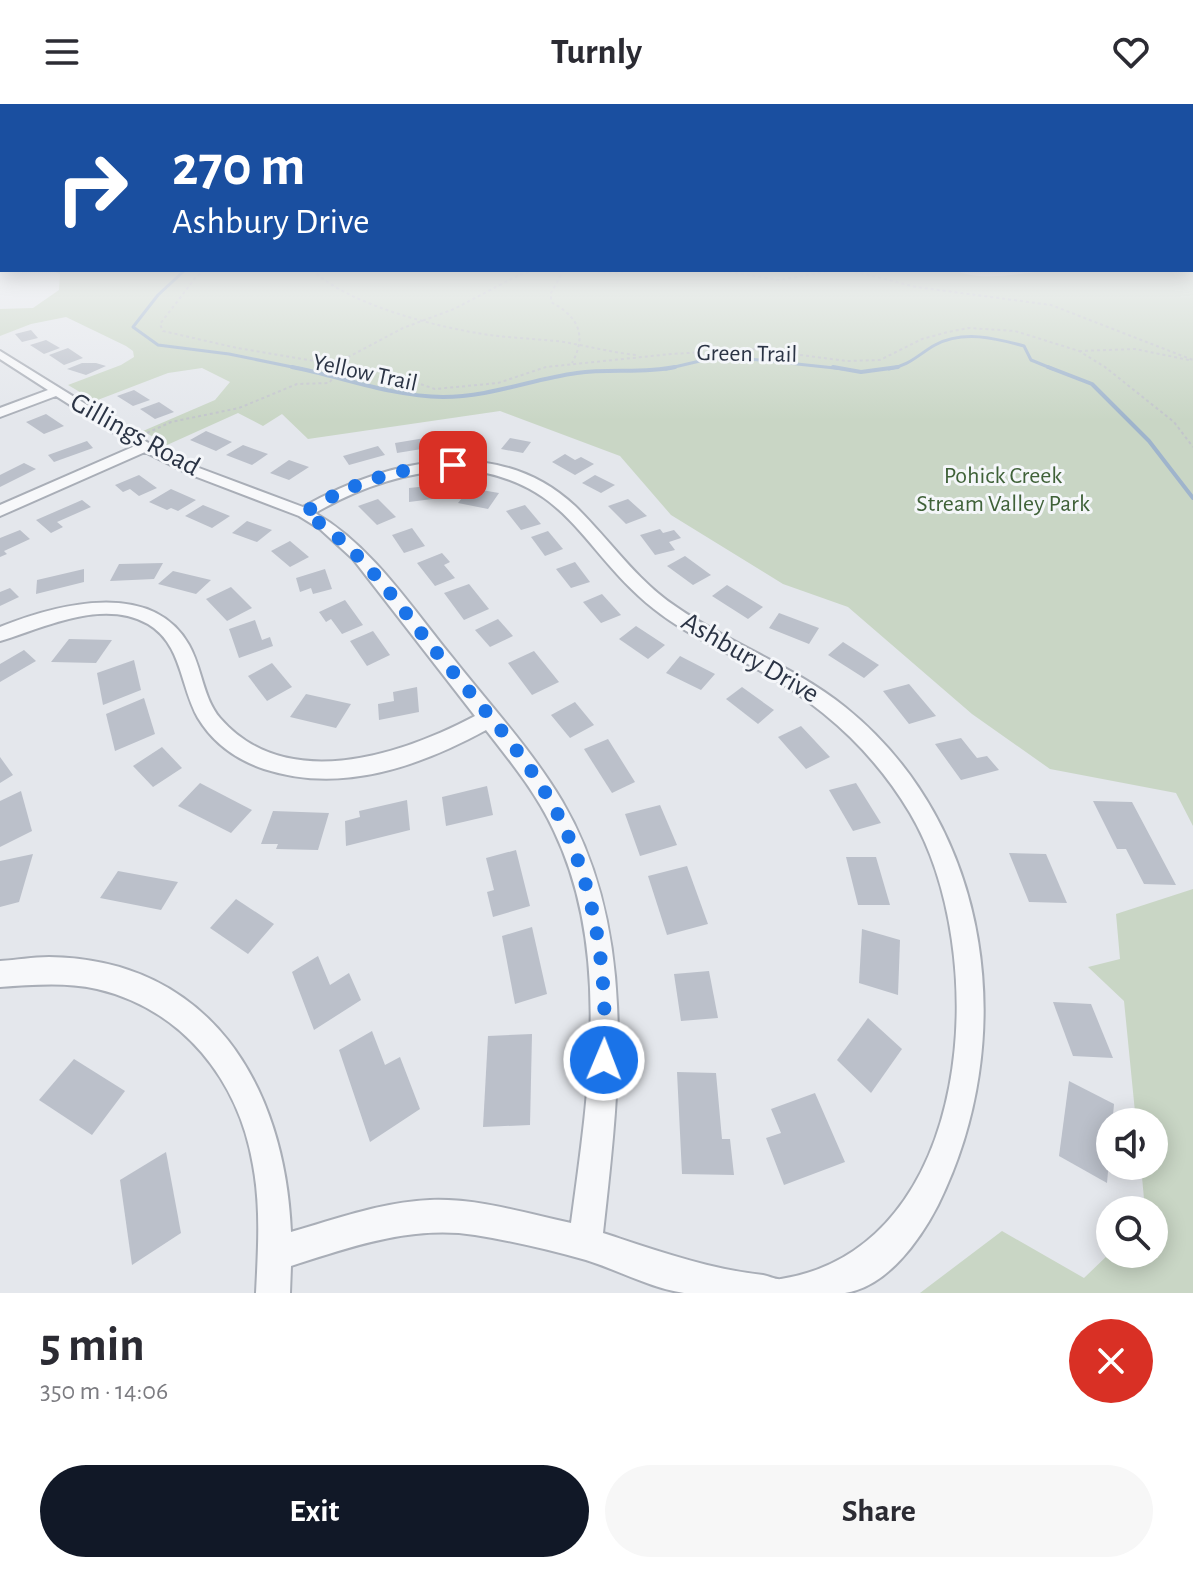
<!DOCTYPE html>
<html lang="en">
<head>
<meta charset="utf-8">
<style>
	body { margin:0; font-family:"Alegreya Sans",sans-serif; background:#f7f7f7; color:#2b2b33; height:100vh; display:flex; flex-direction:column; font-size:30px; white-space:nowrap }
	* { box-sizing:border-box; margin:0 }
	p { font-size:26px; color:#7c7c81 }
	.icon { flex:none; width:44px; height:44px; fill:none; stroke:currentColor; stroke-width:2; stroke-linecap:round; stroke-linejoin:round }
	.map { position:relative; height:1189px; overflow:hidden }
	.sheet { display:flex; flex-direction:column; background:#fff; flex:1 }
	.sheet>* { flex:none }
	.guide { position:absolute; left:0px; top:0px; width:1194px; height:168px; box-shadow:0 4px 20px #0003; background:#1a4fa0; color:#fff; overflow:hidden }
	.buttons { position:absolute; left:1096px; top:1004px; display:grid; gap:16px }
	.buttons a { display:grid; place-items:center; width:72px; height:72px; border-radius:50%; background:#fff; box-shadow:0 4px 20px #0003; font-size:40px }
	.pin { position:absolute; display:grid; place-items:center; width:68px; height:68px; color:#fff; margin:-34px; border-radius:16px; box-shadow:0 4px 12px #0006 }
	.me { position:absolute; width:88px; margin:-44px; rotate:1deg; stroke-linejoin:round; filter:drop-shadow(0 0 6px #0008) }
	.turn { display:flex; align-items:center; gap:28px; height:168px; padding:0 40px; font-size:36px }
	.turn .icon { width:104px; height:104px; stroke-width:2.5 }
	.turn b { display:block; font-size:56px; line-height:68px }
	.round { display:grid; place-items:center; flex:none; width:84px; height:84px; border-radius:42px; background:#f7f7f7 }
	.summary { display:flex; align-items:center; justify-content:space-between; height:136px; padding:0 40px }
	h1 { font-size:48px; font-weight:700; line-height:60px }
	.primary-button { display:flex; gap:16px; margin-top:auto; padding:16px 40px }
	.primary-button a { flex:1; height:92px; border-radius:48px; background:#111827; color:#fff; font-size:32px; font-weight:700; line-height:92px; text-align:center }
	.primary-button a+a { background:#f7f7f7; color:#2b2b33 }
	header { display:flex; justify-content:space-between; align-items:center; height:104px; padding:0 40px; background:#fff; font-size:36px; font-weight:700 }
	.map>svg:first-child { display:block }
</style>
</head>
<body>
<header><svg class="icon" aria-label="menu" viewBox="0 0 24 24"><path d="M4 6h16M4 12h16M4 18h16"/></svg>Turnly<svg class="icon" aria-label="heart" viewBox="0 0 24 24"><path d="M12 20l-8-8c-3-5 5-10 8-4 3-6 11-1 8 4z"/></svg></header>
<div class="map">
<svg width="1193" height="1189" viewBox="0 0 1193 1189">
	<rect width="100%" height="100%" fill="#e4e7ec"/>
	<g fill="#c9d6c5">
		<path d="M1193,150V722L1176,689L1050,665L972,610L848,503L783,480L671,411L620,352L500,307L308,335L282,310L263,322L238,309L167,341L143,327L215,296L230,278L202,264L168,269L95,297L68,281L121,261L134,253L133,247L126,242L66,213L31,220L0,232V205L33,204L59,186L60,170L51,166H953C985,179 1023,168 1056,166C1101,163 1147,166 1192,166Z"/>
		<path d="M1193,785V1189H920L1002,1127L1084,1174L1110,1149L1154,1150V1106H1145L1141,1062H1154V1018H1136L1124,897L1088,863L1120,855L1116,810Z"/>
	</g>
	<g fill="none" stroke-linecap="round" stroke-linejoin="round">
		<g stroke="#9fb4cc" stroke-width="3">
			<path d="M185,166L158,191L133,223L158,241L229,250L302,265"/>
			<path d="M666,265L721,252L844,265"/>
			<path d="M889,265C909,262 919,250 935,241C963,226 995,234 1024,242L1031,256L1053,265"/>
		</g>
		<g stroke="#9fb4cc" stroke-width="4">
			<path d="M292,263C343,273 390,292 443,293C490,293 532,275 577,269C610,264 642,270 675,263"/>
			<path d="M833,263L861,268L898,263"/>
			<path d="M1048,263L1092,280L1149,337L1193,394"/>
		</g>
	</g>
	<g fill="#bbc0ca">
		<path d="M31,226L38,234L22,238L15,230Z"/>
		<path d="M46,236L60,244L44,250L30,241Z"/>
		<path d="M68,244L83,254L64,261L49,251Z"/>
		<path d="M82,259H96L106,262L86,271L67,265Z"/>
		<path d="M134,286L150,296L133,302L117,292Z"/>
		<path d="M159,298L174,308L155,315L140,305Z"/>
		<path d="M46,310L64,322L44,330L26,318Z"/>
		<path d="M206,327L232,338L216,347L190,336Z"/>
		<path d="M462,328L482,332L479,343L445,342L449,331H461Z"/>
		<path d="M431,333L434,343L397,349L395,339Z"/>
		<path d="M510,334L531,338L523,349L501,345Z"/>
		<path d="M87,337L93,344L54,358L48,351Z"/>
		<path d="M243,341L268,350L252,361L226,351Z"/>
		<path d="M378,342L385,351L349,361L343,352Z"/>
		<path d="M565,350L575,356L581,353L594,360L575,371L552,358Z"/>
		<path d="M289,356L309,363L289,376L270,369Z"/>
		<path d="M24,359L36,365L0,383V371Z"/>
		<path d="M139,371L157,384L139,392L130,385L123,388L115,381Z"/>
		<path d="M595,371L615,381L601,389L582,379Z"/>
		<path d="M447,380L448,393L409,398V384Z"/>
		<path d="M470,384L499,389L488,405L458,399Z"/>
		<path d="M171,385L196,396L178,407L171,404L167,406L149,398Z"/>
		<path d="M378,395L396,413L377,421L358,402Z"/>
		<path d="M628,395L647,412L626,420L608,402Z"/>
		<path d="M82,396L91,403L57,418L63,423L51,429L36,416Z"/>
		<path d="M203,401L230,412L212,424L185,412Z"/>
		<path d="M525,401L541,420L521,426L506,407Z"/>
		<path d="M247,417L272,426L257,438L232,429Z"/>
		<path d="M412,424L425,442L404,449L392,431Z"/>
		<path d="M660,425L663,429L674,426L681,434L669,438L675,446L655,451L640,431Z"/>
		<path d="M20,426L30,435L4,447L7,450L0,453V434Z"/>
		<path d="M548,427L563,445L545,452L531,433Z"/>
		<path d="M290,437L309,453L290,463L271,447Z"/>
		<path d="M442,449L450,458L444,461L455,474L435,482L417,459Z"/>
		<path d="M685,452L711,471L693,481L667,462Z"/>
		<path d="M575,458L590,478L571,484L556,465Z"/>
		<path d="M163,459L154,475L110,477L119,460Z"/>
		<path d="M84,465V478L36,490L37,476Z"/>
		<path d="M325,465L332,485L313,490L311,484L300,488L296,474Z"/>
		<path d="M173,467L211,476L196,490L158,480Z"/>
		<path d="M469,480L489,505L464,516L444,489Z"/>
		<path d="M727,481L763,503L748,515L712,492Z"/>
		<path d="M231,483L252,504L227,517L206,495Z"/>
		<path d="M10,484L19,493L0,502V488Z"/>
		<path d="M602,490L621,511L601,519L583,498Z"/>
		<path d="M345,496L363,521L342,530L331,515L326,518L319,508Z"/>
		<path d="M779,509L819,524L809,540L769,524Z"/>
		<path d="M498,515L513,532L490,543L475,526Z"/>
		<path d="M255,516L262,536L270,533L273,542L239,554L229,525Z"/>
		<path d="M636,522L665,541L648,555L619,535Z"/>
		<path d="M373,527L390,551L367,562L350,537Z"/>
		<path d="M69,535L112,536L96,559L51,558Z"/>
		<path d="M843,538L879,561L864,574L828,551Z"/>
		<path d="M24,546L36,557L0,578V560Z"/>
		<path d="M534,547L559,578L532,591L508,559Z"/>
		<path d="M680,552L715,570L701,586L666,569Z"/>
		<path d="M134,556L141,586L103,601L97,569Z"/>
		<path d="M272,559L292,583L267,597L248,572Z"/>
		<path d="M909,580L936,612L909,620L883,587Z"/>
		<path d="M417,583L419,608L379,616L378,600L394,597L393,588Z"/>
		<path d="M742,583L774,606L758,620L726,595Z"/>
		<path d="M306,590L351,600L336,624L290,613Z"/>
		<path d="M144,594L155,630L115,647L106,610Z"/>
		<path d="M575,598L594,621L570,634L551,611Z"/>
		<path d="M801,622L830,653L806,665L778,633Z"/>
		<path d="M961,634L977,654L987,652L999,666L961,676L935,640Z"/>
		<path d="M608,635L635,678L612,689L584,645Z"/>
		<path d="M162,643L182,664L153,683L133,662Z"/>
		<path d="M0,653L13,671L0,679Z"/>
		<path d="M200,679L252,706L231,729L178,702Z"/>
		<path d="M856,679L881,719L853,727L829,686Z"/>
		<path d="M487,682L493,711L446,722L442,693Z"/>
		<path d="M21,687L32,727L0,743V697Z"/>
		<path d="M407,696L410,726L346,742L345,717L360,713L359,707Z"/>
		<path d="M1093,697L1132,698L1176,781L1144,780L1126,745H1117Z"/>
		<path d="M660,701L677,741L640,752L625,710Z"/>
		<path d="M273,707L329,709L318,746L276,745L278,740H261Z"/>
		<path d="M516,746L530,802L493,813L487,788L494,786L486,754Z"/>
		<path d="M1009,749L1046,750L1067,799L1029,798Z"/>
		<path d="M33,750L19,798L0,803V757Z"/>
		<path d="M846,753H876L890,801H858Z"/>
		<path d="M687,762L708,820L667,831L648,772Z"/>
		<path d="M118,767L178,778L161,806L100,794Z"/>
		<path d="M236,795L274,820L248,850L210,824Z"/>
		<path d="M532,823L547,890L515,900L502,832Z"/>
		<path d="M862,825L900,836L898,891L859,879Z"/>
		<path d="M318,852L330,881L349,869L361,896L314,926L292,868Z"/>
		<path d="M709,867L718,914L681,917L674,870Z"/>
		<path d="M1053,898L1091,900L1113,954L1073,952Z"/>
		<path d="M868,914L902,945L871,989L837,956Z"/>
		<path d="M372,927L385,961L400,953L420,1005L370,1038L339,946Z"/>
		<path d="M532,930L530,1021L483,1023L488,932Z"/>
		<path d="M74,955L125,987L92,1031L39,996Z"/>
		<path d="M677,968L716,969L722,1035H730L734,1071L682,1070Z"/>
		<path d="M1069,977L1114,1000L1107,1079L1059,1052Z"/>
		<path d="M815,989L845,1058L784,1081L766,1034L781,1029L771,1005Z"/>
		<path d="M166,1048L181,1129L132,1161L120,1076Z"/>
	</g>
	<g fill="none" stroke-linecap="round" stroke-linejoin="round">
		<defs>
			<path id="street" d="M0,247L150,340L199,364L303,403C387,356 497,329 575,402C609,435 635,475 675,502C729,540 793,561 845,603C993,722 1020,936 938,1101C920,1136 887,1183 845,1189C821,1189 794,1189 769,1189C742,1189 711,1189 684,1189C650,1184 618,1166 586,1156C550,1146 512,1137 475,1131C412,1121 350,1143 291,1162L290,1189H256C258,1147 261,1103 253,1061C239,977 183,905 97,885C65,878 32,881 0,883V857C16,856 33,853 49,853C210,855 285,982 291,1128C336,1115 382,1098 430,1096C477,1094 525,1109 571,1119C588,992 612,848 554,727C537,690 511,658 486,626C418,663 341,690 264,665C237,656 213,639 198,614C180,582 182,540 148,520C102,494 44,524 0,537V523C57,500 152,475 189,541C202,564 203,594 220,614C286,690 401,651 475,612L353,455L320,425L299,412L189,370L145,348L0,412V401L135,342L56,292L0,313V304L48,286L0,255ZM463,365C571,378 580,446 654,505C685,530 723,546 757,565C821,600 873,647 910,709C992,847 976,1144 781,1175C776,1176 769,1172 763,1171C708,1165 655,1146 603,1129C619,985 639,828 562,697C531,645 489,600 452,553C411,503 372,442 315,409C362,382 408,367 463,365Z"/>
		</defs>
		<use href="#street" stroke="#a9aeb7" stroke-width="4"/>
		<g stroke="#c2c5cb" stroke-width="2" stroke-dasharray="3 3" stroke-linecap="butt">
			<path d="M205,166L196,173L160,220L163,227L237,244L387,269L435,285L498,279L546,263L671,250L754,245L847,257L880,256L922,235L948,228L969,224L1015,227L1079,247L1105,263L1174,318L1193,343"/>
			<path d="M312,166C349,201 439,224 490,231C512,234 535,235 557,237C584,241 609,248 636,251"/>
			<path d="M564,166L551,189V198C577,212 588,230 572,259"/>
			<path d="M579,166L617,169L627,166"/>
			<path d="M717,166L780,176L836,166"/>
			<path d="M849,166L916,183L1051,201L1193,256"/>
			<path d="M1079,247L1135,245L1189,256"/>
			<path d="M337,259L403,224L454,205L519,171L536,166"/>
			<path d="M147,329L171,318L239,304L297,280L329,279L340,265L347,263"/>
		</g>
		<use href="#street" fill="#f7f8fa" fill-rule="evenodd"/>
	</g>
	<linearGradient id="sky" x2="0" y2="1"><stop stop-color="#8bb4dd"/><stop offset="0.47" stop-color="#f3f4f6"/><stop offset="1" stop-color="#f3f4f6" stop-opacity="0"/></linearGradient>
	<rect width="1193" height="316" fill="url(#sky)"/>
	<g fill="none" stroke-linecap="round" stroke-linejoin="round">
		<path stroke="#1a73e8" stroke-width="14" stroke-dasharray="0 25.2" d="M453,361C398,363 350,379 304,409C359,442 394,495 433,544C472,592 516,639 548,693C595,771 608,866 604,956"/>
	</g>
	<g text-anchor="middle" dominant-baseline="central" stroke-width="6" stroke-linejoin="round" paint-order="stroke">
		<g font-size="24" fill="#2b3445" stroke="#f4f6f9">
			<text transform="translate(747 250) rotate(1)">Green Trail</text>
			<text transform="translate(365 269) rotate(12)">Yellow Trail</text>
		</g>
		<g font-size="24" fill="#3f6138" stroke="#f4f6f9">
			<text x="1003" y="372">Pohick Creek<tspan x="1003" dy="28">Stream Valley Park</tspan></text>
		</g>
		<g font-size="28" fill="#2b3445" stroke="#f4f6f9">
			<text transform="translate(135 331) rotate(29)">Gillings Road</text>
			<text transform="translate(750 554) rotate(30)">Ashbury Drive</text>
		</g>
	</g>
</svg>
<div class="buttons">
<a><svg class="icon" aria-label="sound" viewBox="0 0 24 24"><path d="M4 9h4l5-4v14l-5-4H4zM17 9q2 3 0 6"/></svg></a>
<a><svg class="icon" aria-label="search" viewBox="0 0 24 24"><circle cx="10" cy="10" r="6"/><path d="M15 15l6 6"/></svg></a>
</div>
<div class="pin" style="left:453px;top:361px;background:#d93025"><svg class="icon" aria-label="arrive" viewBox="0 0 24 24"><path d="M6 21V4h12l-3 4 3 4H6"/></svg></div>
<svg class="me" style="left:604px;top:956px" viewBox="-20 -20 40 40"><circle r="17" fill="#1a73e8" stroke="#fff" stroke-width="3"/><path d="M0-11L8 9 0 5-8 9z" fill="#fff"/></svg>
<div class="guide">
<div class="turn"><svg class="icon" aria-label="right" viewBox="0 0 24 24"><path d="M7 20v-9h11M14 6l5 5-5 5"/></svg><div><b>270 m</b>Ashbury Drive</div></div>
</div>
</div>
<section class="sheet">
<div class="summary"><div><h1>5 min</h1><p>350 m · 14:06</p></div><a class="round" style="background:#d93025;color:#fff"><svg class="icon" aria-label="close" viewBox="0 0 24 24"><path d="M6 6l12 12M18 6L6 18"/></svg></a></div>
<div class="primary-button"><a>Exit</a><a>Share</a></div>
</section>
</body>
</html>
